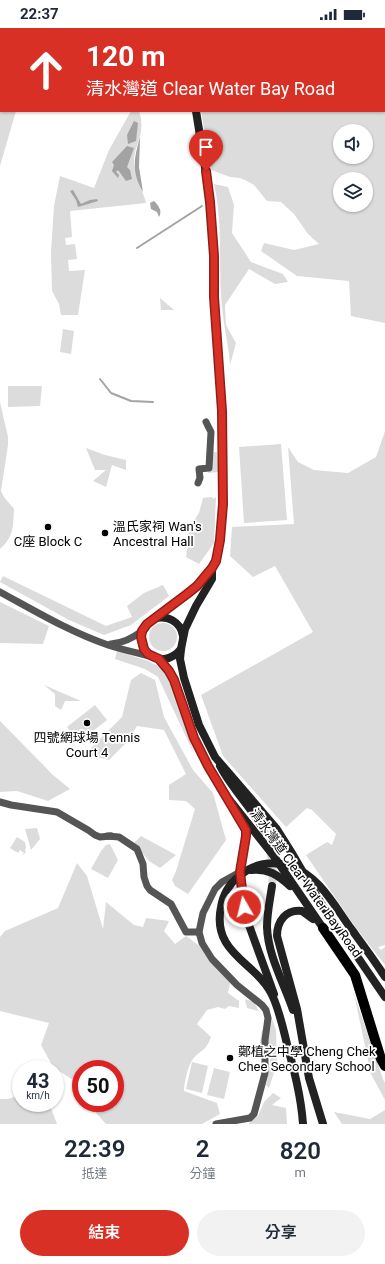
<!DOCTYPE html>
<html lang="zh-TW">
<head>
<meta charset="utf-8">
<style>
	body { margin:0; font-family:Roboto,"Noto Sans TC",sans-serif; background:#f2f2f3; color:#1f2937; height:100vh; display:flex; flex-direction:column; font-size:15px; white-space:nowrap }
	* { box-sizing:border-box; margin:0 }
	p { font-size:13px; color:#747a83 }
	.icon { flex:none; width:22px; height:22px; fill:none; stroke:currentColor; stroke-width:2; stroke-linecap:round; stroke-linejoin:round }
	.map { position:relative; height:1096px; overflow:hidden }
	.details { display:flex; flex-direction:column; background:#fff; flex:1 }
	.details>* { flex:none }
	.hud { position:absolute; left:0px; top:0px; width:385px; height:84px; box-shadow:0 1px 3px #0004; background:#d93025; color:#fff; overflow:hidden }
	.buttons { position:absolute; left:333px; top:96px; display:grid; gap:8px }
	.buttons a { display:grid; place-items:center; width:40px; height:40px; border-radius:50%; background:#fff; box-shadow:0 1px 3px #0004; font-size:20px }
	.speed { position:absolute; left:12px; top:1032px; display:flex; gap:8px; font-size:20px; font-weight:700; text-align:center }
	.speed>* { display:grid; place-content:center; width:52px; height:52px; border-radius:50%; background:#fff; box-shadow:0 1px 3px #0004; line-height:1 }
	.speed small { font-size:10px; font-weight:400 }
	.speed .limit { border:6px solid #d22; background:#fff; color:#111 }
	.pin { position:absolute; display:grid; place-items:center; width:34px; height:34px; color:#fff; margin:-41px -17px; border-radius:50% 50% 50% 0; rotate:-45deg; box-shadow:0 0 4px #0007 }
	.pin .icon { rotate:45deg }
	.me { position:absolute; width:44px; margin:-22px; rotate:352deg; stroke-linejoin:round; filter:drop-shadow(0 0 3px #0008) }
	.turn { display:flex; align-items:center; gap:14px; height:84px; padding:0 20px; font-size:18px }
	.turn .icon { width:52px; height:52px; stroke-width:2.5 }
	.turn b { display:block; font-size:28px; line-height:34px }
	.eta { display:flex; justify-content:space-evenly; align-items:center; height:68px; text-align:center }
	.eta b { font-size:24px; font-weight:600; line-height:28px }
	.button { display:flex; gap:8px; margin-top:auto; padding:8px 20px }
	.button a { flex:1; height:46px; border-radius:24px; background:#d93025; color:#fff; font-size:16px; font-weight:600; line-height:46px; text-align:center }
	.button a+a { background:#f2f2f3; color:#1f2937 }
	.status { display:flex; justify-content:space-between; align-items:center; height:28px; padding:0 20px; background:#fff; direction:ltr }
	.status svg { height:11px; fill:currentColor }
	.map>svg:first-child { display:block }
</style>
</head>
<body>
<div class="status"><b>22:37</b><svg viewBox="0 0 49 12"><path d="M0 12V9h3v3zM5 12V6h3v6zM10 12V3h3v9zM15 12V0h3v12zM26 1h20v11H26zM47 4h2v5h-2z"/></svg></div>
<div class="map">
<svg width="385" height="1096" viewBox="0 0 385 1096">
	<rect width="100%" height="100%" fill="#fff"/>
	<g fill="#dcdcdc" fill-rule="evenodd">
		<path d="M105,0H173L174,1H105Z"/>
		<path d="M187,0H385V295L351,288L349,253L297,248L261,223L264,215L294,222L319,216L308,206L294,186L281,174L267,173L254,157L247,153L240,150L230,149L211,142L201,83H384V1ZM340,103H366V129H340ZM340,151H366V177H340Z"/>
		<path d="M0,7H1V83H16L0,138Z"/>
		<path d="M131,83H139C147,107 133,116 134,136C135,150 143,162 146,175L70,183L72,209L65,210L66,217L75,216L77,231L68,232L69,243L85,242L78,287H61L59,276L52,263L51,224L54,178L60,148L94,160L109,122Z"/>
		<path d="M214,156L228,159L234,177L232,205L251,234L283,246L288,254L275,256L249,241L225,277L226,297L236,315L230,337C229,320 225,304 223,288C217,244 224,199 214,156Z"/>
		<path d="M160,270L174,282H161Z"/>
		<path d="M63,301L74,303L71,326L60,324Z"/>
		<path d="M8,358H42L40,378L8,379Z"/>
		<path d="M0,374L8,409V417L1,463L4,469L14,481C13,498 14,509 0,521Z"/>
		<path d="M385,403V917L378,919L381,922L385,919V937L356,900L306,827L327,814L332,817L336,806L312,782L307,780L286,799L223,728L201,667L313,604L275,538L253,549L230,528L232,499L294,496L288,419L298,434L314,442L348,445L376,429Z"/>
		<path d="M281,416L287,492L244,495L239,419Z"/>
		<path d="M86,420L105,427L126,432V442L112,437L106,459L93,453L106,442H95Z"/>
		<path d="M217,424L219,444L208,445L206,425Z"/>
		<path d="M212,469L213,471L216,469L214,515L199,536L186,529L190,499L199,485L203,470Z"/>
		<path d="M3,548L106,598L132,589L127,578L144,565L163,557L169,568L131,597L104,607L69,592L0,554Z"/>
		<path d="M0,574L49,598L43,616L0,615Z"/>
		<circle cx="163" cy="609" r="14"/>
		<path d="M117,623L148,633L162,640L170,650L194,726L158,649L145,641L115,631Z"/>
		<path d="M141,645L155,652L164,689L193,742L213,765L226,812L188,866L175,858L172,852L176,843L195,781L186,773L169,772V757L186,746L164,702L137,698L127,714L109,732L85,726L122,689L131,652Z"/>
		<path d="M44,657L81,673H65L61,682L55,678V666Z"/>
		<path d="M95,677L107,692L79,714L67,699Z"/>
		<path d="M0,693L53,747L70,761L48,773L17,763L0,764Z"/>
		<path d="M37,800L40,811L31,822L25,801Z"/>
		<path d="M141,808L176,827L160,840L149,833L134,815Z"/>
		<path d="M17,809L25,814L26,819L25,823L26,824L23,827H22L24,825L20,822L18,825L10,820Z"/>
		<path d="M110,816L118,832L108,850L91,841L101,823L106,817Z"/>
		<path d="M77,835L87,848L103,901L106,874L134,897L143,899L146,890L169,893L164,903L175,916L186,908L201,919L208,931L230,955L228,965L239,973V980L229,978L225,981L218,979L207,982L197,996L211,1009C205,1025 201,1021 193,1031C188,1037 184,1055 184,1063L217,1075L220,1086L202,1096H106L87,1075H115V1041H81V1065L73,1052L53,1039L41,1017L49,995L0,983V909L5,903L58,880Z"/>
		<path d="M354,966L383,1051L385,1055V1072L371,1046Z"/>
		<path d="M245,971L254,974L259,983L247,980Z"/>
		<path d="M268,979L276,1002L277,1035L269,1060L266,1057L270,1037V1018L259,1021L262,1002L268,1004L270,990Z"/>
		<path d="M192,1034L208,1038L202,1065L186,1061Z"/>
		<path d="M214,1040L230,1044L224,1071L207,1067Z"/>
		<path d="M273,1065L281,1070L272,1077L286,1080L287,1096H248L258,1088L264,1074Z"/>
		<path d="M21,1067V1075H49L57,1096H0V1071H8Z"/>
		<path d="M385,1082V1096H342L334,1084L370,1091Z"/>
	</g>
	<g fill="#a3a3a3">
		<path d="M134,93L138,95L136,113L128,116L127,107Z"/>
		<path d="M140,109L139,139L143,164C131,143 134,131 140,109Z"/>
		<path d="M127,118L134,120L127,139L130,142L132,151L126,153L118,142L116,144L119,147L118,150L112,143L114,137L112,134Z"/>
		<path d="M73,162L81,176L90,172L97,171L98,173L78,179L76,172L70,163Z"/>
		<path d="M154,173C158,177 163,183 159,189L157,184L151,181L150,175Z"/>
	</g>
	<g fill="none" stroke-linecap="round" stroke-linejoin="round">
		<g stroke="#a3a3a3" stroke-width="2">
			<path d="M137,220L202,178"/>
			<path d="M100,351L111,365L131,373L153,374"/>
		</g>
		<path stroke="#d9d9d9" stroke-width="8" stroke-dasharray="8 4" stroke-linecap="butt" d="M263,800C271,819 274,838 272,858"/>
		<g stroke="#555" stroke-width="7">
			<path d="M198,455L200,450L199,441L209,440L211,404L206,394"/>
			<path d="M0,564C35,583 70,604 108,617C123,622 138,625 153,629"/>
			<path d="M111,616C123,615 133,610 142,603"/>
			<path d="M0,774L11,777L57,784L88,802L95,807L100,809L111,808"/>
			<path d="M111,808H107L119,809L137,821L143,836L144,849L147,858L150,862L171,876L186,904H199"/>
			<path d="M216,1096L250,1090L254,1086L265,1045V1012L268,990L266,982L262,977L237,957L212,931L202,915L199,904L203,885L215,861L222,854L240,844"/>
		</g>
		<g stroke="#222" stroke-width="8">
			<path d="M182,0V1"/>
			<path d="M212,540V551L196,578L185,601L181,621L180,631L184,650L199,697L215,729L276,800L293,827L322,877L385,969"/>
			<path d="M153,591C167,586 181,594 183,608"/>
			<path d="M181,621C161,646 128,619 147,596L187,566L197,558L212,540L216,533L220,513L223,476L222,383L214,265V228L209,164L196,83"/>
			<path d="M159,631L169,643L174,653L194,710L208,738L228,770L273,827L323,900"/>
			<path d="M220,738C232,761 250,778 263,800"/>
			<path d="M241,792C252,811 240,826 240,845C240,860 243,875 246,889L274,966"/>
			<path d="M251,842C268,840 278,847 290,858"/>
			<path d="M272,858C270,872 267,885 267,899C268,928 284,955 293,982"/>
			<path d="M313,891L302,883C286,881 277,893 277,908L297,981L309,1050L323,1096"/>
			<path d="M303,1096C301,1068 294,1042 287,1016C283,1000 280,985 273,969C259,935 211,927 221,879C223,867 229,856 239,848C253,836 272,832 290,838C319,847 335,879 352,902C363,917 375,933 385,949"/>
		</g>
		<path stroke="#000" stroke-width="10" d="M323,900L355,947L381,1031L385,1038"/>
	</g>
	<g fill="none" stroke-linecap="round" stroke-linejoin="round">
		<defs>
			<path id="route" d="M206,143L210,174L214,228V269L222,383L223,476L220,512L216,533L212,540L197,558L187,566L147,596L142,603L141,609L144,621L148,626L159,631L169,643L174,652L194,710L208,738L246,802V808L240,844L244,879"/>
		</defs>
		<use href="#route" stroke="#8d1f18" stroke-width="10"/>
		<use href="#route" stroke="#d93025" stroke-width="7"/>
	</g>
	<g fill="#000" stroke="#fff" stroke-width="1.5">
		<circle cx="48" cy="499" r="4"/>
		<circle cx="105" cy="505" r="4"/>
		<circle cx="87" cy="695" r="4"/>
		<circle cx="230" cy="1030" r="4"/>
	</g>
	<g text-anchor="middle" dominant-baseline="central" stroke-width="3.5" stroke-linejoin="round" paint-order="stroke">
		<g font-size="13" fill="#000" stroke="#fff" text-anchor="start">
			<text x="113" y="498">溫氏家祠 Wan's<tspan x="113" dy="15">Ancestral Hall</tspan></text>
			<text x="48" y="513" text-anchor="middle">C座 Block C</text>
			<text x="87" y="709" text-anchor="middle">四號網球場 Tennis<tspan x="87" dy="15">Court 4</tspan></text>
			<text x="238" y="1023">鄭植之中學 Cheng Chek<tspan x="238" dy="15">Chee Secondary School</tspan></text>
		</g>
		<g font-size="13" fill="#000" stroke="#fff">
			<text transform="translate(306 855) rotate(54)">清水灣道 Clear Water Bay Road</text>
		</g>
	</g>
</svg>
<div class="buttons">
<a><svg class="icon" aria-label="sound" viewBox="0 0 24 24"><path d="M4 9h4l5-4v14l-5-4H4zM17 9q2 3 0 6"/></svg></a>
<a><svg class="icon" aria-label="layers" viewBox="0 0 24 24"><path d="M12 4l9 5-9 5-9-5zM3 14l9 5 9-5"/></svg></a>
</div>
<div class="speed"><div>43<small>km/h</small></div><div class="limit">50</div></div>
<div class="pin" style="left:206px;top:143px;background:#d93025"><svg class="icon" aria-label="arrive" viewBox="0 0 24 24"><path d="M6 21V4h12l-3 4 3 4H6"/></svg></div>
<svg class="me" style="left:244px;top:879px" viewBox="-20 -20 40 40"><circle r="17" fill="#d93025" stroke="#fff" stroke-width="3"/><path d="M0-11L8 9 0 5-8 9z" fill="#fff"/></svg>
<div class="hud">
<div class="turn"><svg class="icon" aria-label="ahead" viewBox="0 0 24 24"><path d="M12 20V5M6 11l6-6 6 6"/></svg><div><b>120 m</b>清水灣道 Clear Water Bay Road</div></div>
</div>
</div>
<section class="details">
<div class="eta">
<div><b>22:39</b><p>抵達</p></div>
<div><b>2</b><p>分鐘</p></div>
<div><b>820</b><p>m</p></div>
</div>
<div class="button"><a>結束</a><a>分享</a></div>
</section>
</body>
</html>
